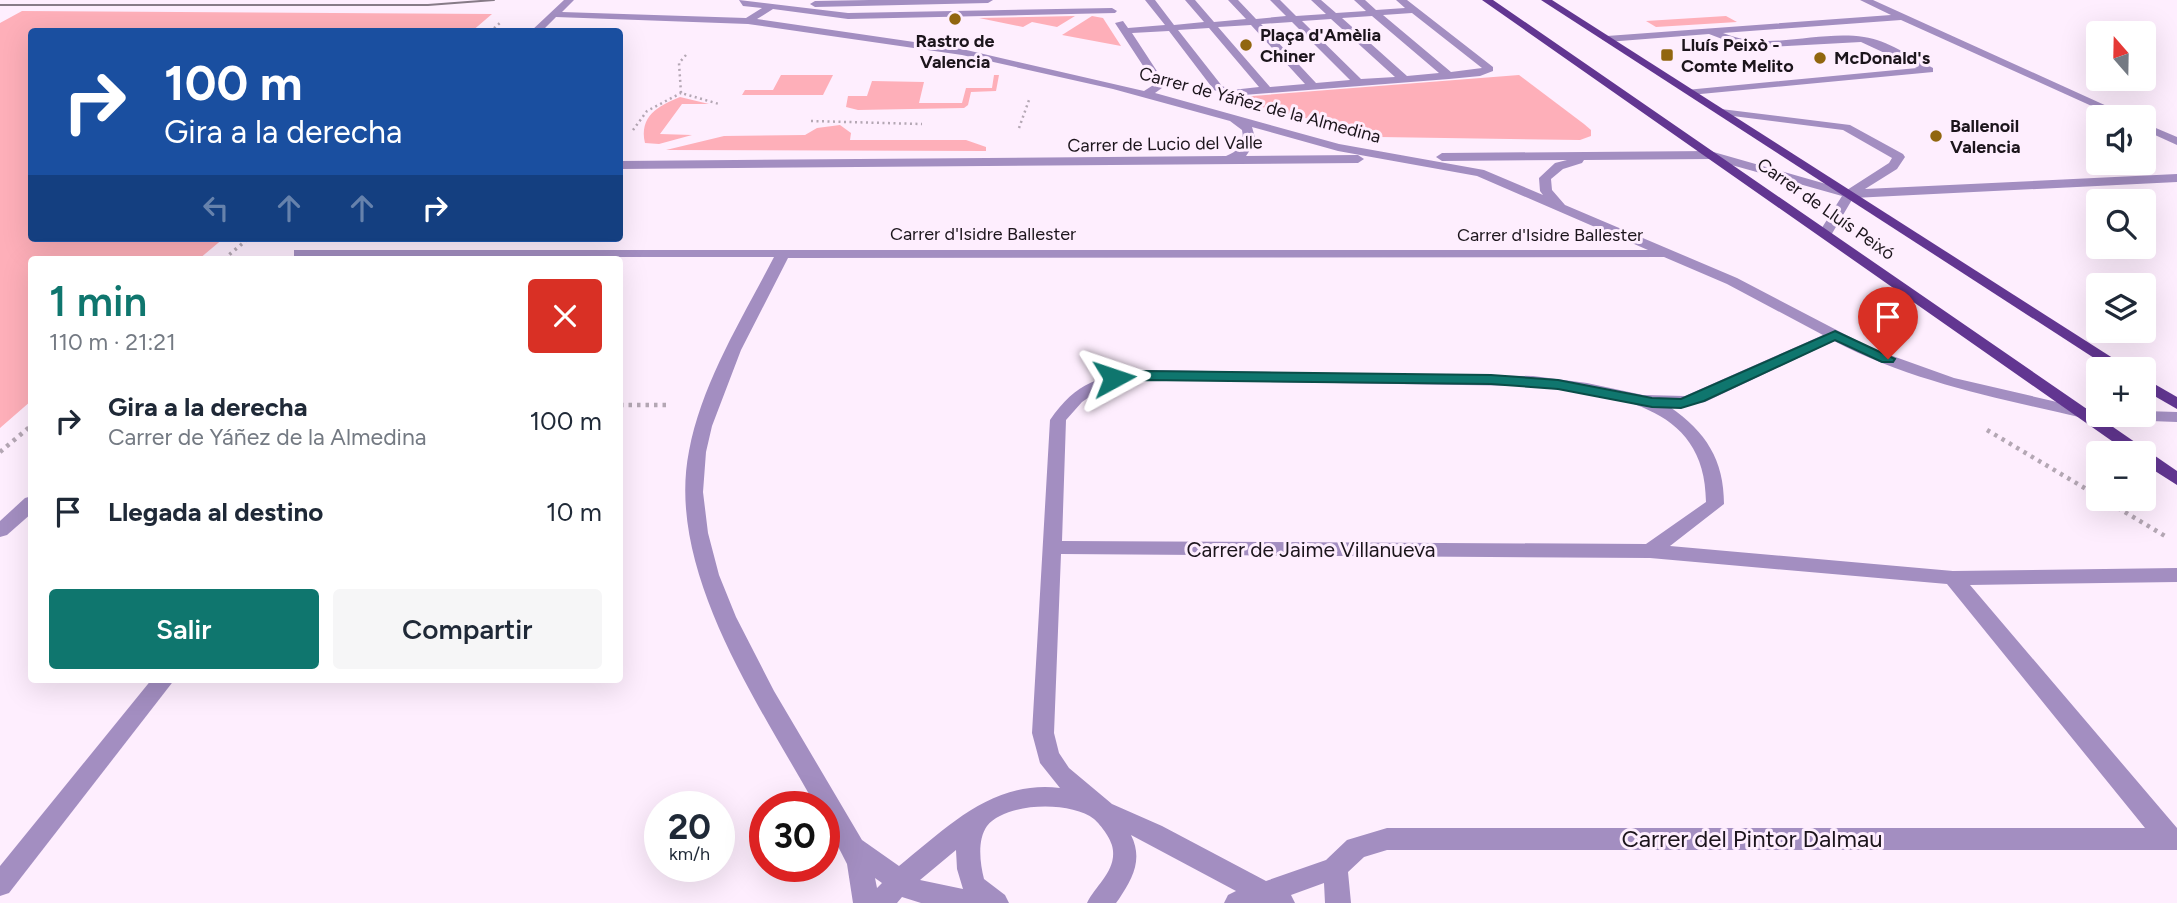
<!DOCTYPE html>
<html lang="es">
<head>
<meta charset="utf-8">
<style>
	body { margin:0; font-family:Figtree,sans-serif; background:#f6f6f7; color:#1f2937; height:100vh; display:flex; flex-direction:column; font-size:26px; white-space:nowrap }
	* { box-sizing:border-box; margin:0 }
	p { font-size:23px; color:#747a83 }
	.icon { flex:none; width:38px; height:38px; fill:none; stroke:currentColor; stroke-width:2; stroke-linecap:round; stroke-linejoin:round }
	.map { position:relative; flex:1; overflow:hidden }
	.side { position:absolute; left:28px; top:256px; width:595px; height:427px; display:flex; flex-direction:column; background:#fff; border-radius:7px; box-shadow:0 7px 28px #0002 }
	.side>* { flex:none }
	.guide { position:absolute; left:28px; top:28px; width:595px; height:214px; border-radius:7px; box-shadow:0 7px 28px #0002; background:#1a4fa0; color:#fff; overflow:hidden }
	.needle { width:46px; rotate:340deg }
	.buttons { position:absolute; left:2086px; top:21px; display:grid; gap:14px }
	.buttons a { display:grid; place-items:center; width:70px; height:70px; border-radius:7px; background:#fff; box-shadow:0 7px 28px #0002; font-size:35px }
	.speed { position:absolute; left:644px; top:791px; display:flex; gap:14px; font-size:35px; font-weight:700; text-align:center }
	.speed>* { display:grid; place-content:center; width:91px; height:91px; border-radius:50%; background:#fff; box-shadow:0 7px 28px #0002; line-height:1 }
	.speed small { font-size:18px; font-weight:400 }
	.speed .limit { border:10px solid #d22; background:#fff; color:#111 }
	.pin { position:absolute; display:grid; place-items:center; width:60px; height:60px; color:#fff; margin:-72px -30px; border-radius:50% 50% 50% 0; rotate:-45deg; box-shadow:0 0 7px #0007 }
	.pin .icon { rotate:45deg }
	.me { position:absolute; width:77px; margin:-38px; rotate:85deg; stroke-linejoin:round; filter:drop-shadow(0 0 5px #0008) }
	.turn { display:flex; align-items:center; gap:24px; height:147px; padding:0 21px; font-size:32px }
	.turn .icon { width:91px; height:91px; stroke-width:2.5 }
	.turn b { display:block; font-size:49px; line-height:60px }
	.lanes { display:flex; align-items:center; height:66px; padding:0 21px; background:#0003; justify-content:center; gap:35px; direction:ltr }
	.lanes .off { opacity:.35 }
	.round { display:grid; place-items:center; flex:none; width:74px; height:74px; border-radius:7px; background:#f6f6f7 }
	.summary { display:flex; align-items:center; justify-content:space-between; height:119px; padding:0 21px }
	h1 { font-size:42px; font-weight:600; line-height:52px; color:#0f766e }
	.action { display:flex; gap:14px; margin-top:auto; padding:14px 21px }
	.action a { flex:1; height:80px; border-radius:7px; background:#0f766e; color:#fff; font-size:28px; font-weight:600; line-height:80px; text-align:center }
	.action a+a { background:#f6f6f7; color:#1f2937 }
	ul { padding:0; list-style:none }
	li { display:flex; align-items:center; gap:21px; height:91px; padding:0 21px }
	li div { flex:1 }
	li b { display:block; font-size:26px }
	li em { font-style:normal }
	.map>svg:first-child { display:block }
</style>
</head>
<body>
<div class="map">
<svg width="2177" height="903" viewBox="0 0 2177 903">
	<rect width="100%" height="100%" fill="#feeefe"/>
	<g fill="#feafb9">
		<path d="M22,11L492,14L471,32H32V238H224L199,259H32L31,401L0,428V23Z"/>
		<path d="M1075,16L1057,27L1032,22L1023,27L979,18Z"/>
		<path d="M1092,16L1103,18L1121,46L1062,35Z"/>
		<path d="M1726,16L1737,22L1656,27L1646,21Z"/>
		<path d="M781,75H833L823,95H742L745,90H773Z"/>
		<path d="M994,75H999L996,91L971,92L968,105L964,108L858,110L846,107L848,96H867L872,81L924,82L919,103H962L966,88H992Z"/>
		<path d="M1519,75L1584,124L1591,130V136L1580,140L1380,137L1227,98Z"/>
		<path d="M680,97L709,104H682L660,134L692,135L659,144L645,143C639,116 658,106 680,97Z"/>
		<path d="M840,125L851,133L850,140H966L986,147V151L666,150L724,136L805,135L817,128Z"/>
	</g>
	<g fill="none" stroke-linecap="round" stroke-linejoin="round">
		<g stroke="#b4a7b4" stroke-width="2.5" stroke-dasharray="2 3.5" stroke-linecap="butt">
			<path d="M490,32L502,21"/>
			<path d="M686,55L679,63L681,93L719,104"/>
			<path d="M811,121L922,124"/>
			<path d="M1019,128L1029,100"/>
			<path d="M633,130L647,111L681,93"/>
		</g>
		<path stroke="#b4a7b4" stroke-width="3.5" stroke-dasharray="2.5 4.5" stroke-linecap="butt" d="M224,259L249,238"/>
		<g stroke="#b4a7b4" stroke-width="4.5" stroke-dasharray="3.5 5" stroke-linecap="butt">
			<path d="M620,405H671"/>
			<path d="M1987,430L2098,496"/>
			<path d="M0,452L32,425"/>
			<path d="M2103,499L2165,536"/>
		</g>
		<g fill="#a38ec1" fill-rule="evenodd">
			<path d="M564,0H574L562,12L746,18L762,8L743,6L739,0L848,13L1112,8L1117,11L1115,13L848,19L773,9L757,19L962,49L1144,91L1155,84L1115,23L1123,21L1128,28L1165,25L1145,0H1155L1174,25L1204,22L1185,0H1195L1214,22L1246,19L1228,0H1238L1256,19L1286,16L1270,0H1280L1296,16L1326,14L1311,0H1321L1336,13L1366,11L1354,0H1365L1376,10L1405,8L1396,0H1407L1493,67V71L1480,76L1449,79L1231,96L1214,90L1169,31L1132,33L1166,85L1155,93L1339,144L1484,170L1543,195L1540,191L1539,178L1555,163L1567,160L1442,161L1436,157L1442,153L1710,151L1847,190L1889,163L1892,158L1843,130L1717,114V110L1721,109L1850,125L1903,154L1905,157L1897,169L1865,189L2177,174V182L1853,198L1830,237L1825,238L1818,234L1842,196L1710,159L1584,160L1582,163L1563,169L1551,179L1552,190L1565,205L1737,278L1873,349L1954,378L2083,408L2098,409V415H2106L2098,419L2083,418C1998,398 1912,382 1834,341L1705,402L1670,407C1706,432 1724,460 1724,504L1670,546L1953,571L2177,568V582L1970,585L2177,828V850H1387L1364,857L1348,872L1351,903H1325L1324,883L1291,895L1295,903H1224L1228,895L1236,891L1131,835C1143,859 1133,878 1119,899L1116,903H1087C1095,886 1115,872 1113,851C1113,841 1101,825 1094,819C1071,801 1006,802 987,826C977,840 980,863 984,879L1005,895L1009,903H921L902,897L897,903H853L847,864L824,819V807H816L809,794C754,697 666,567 689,451C702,382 742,319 774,257H299L294,256V250H1648L1477,176L1338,151L1252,127L1256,141L1246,156L1358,155L1364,159L1358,163L620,169V161L1226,156C1239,150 1245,146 1242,130L1230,121L1113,89L962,55L748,24L556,17L541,32H530ZM1412,13L1482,68L1451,72L1383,15ZM1372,16L1439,73L1407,76L1342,18ZM1331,19L1395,77L1361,79L1302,21ZM1292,22L1350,80L1316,83L1261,24ZM1251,25L1305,84L1270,87L1218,27ZM1209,28L1259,87L1232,90L1222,86L1178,30ZM1664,257L1727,284L1823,335L1685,396L1643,395L1587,383L1533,376L1145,370C1101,375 1076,382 1050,420L1032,733L1040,763L1060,788C992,780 948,827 899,866L862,840L774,691L736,617L719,575L708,533L703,492L706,452L712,426L741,350L788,258ZM1145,380L1533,386C1610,395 1706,402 1706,502L1646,544L1062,541L1066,420L1082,402L1101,389ZM1061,554L1650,558L1947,584L2145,828H1387L1347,840L1326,860L1266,881L1162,826L1112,804L1069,768L1059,753L1054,733ZM956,850L957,869L963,889L920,880ZM875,878L882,883L877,888Z"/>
			<path d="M869,0H993L988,3L815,7L810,4L815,1Z"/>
			<path d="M1860,0H1873L2131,117H2116L1901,20L1723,33C1769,52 1817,30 1864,37C1887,40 1911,57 1933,68V72L1690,95L1685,92L1686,90L1917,68L1861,42L1767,47L1730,42L1709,34L1607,42L1602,39L1607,36L1891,15Z"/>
			<path d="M2144,123L2177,137V145L2144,130Z"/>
			<path d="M2144,411L2177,412V422L2124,420L2116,415H2144Z"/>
			<path d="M32,496V513L7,535L0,537V521L25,498Z"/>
			<path d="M152,679H175L9,893L0,896V866Z"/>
		</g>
		<g fill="#623691" fill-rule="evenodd">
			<path d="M1482,0H1493L2177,471V485L2144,464V453H2129Z"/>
			<path d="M1541,0H1552L2130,369H2111Z"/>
			<path d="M2144,378L2177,397V409L2144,390Z"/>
		</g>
		<path stroke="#877b87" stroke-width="2" d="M0,5H428L494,0"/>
	</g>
	<path fill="#0f766e" stroke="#0a4d48" stroke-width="2" d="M1835,331L1895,359L1893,362H1882L1835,340L1704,401L1681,408L1652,407L1558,389L1491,384L1145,380L1114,383L1107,378L1114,374L1145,371L1491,375L1558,380L1652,398L1681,399Z"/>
	<g fill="#91660f" stroke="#feeefe" stroke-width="2.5">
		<circle cx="955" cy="19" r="7"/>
		<circle cx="1246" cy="45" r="7"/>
		<rect x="1660" y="48" width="14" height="14" rx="3.5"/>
		<circle cx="1820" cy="58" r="7"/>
		<circle cx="1936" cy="136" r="7"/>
	</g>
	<g text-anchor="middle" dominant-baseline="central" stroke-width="6" stroke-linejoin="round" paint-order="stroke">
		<g font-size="18" font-weight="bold" fill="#1c151c" stroke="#feeefe" text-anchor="start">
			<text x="1260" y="35">Plaça d'Amèlia<tspan x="1260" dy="21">Chiner</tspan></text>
			<text x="955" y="41" text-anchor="middle">Rastro de<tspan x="955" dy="21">Valencia</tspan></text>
			<text x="1681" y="45">Lluís Peixò -<tspan x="1681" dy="21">Comte Melito</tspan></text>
			<text x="1834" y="58">McDonald's</text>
			<text x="1950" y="126">Ballenoil<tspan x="1950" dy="21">Valencia</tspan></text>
		</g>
		<g font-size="18" fill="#1c151c" stroke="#feeefe">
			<text transform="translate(1260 105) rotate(15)">Carrer de Yáñez de la Almedina</text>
			<text transform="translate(1165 144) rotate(-1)">Carrer de Lucio del Valle</text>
			<text transform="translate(1826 209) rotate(35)">Carrer de Lluís Peixó</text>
			<text x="983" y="234">Carrer d'Isidre Ballester</text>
			<text x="1550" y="235">Carrer d'Isidre Ballester</text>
		</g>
		<g font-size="21" fill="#1c151c" stroke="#feeefe">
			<text x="1311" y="549">Carrer de Jaime Villanueva</text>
		</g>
		<g font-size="24" fill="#1c151c" stroke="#feeefe">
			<text x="1752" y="838">Carrer del Pintor Dalmau</text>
		</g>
	</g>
</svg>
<div class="buttons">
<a><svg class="needle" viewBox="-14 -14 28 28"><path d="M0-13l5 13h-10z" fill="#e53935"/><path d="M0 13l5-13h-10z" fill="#747a83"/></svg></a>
<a><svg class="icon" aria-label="sound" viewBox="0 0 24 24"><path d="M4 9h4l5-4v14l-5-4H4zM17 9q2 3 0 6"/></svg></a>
<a><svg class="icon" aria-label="search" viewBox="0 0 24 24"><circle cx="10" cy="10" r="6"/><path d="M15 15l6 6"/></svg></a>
<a><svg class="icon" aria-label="layers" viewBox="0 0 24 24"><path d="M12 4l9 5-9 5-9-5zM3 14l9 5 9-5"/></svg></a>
<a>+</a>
<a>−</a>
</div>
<div class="speed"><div>20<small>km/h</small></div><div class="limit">30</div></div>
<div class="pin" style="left:1888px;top:359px;background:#d93025"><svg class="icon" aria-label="arrive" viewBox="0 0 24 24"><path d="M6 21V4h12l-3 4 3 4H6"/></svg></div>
<svg class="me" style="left:1114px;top:378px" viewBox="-20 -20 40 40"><path d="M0-17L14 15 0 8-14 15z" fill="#0f766e" stroke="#fff" stroke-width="4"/></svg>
<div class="guide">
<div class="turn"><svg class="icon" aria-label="right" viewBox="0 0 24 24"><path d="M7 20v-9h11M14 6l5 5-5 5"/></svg><div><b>100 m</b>Gira a la derecha</div></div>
<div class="lanes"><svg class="icon off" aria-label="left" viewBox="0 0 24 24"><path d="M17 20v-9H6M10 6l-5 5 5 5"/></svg><svg class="icon off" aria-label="ahead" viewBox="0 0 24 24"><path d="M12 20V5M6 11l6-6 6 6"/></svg><svg class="icon off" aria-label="ahead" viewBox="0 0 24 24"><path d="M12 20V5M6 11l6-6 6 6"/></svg><svg class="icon" aria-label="right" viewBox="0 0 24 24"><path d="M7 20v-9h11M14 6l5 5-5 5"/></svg></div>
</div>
<section class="side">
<div class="summary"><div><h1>1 min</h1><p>110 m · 21:21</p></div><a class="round" style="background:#d93025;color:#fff"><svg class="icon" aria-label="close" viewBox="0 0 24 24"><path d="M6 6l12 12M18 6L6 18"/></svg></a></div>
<ul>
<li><svg class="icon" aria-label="right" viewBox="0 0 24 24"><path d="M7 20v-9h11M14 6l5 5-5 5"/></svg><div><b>Gira a la derecha</b><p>Carrer de Yáñez de la Almedina</p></div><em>100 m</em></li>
<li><svg class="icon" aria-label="arrive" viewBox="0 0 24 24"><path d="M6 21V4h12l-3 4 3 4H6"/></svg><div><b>Llegada al destino</b></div><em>10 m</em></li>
</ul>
<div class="action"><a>Salir</a><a>Compartir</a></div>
</section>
</div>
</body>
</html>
